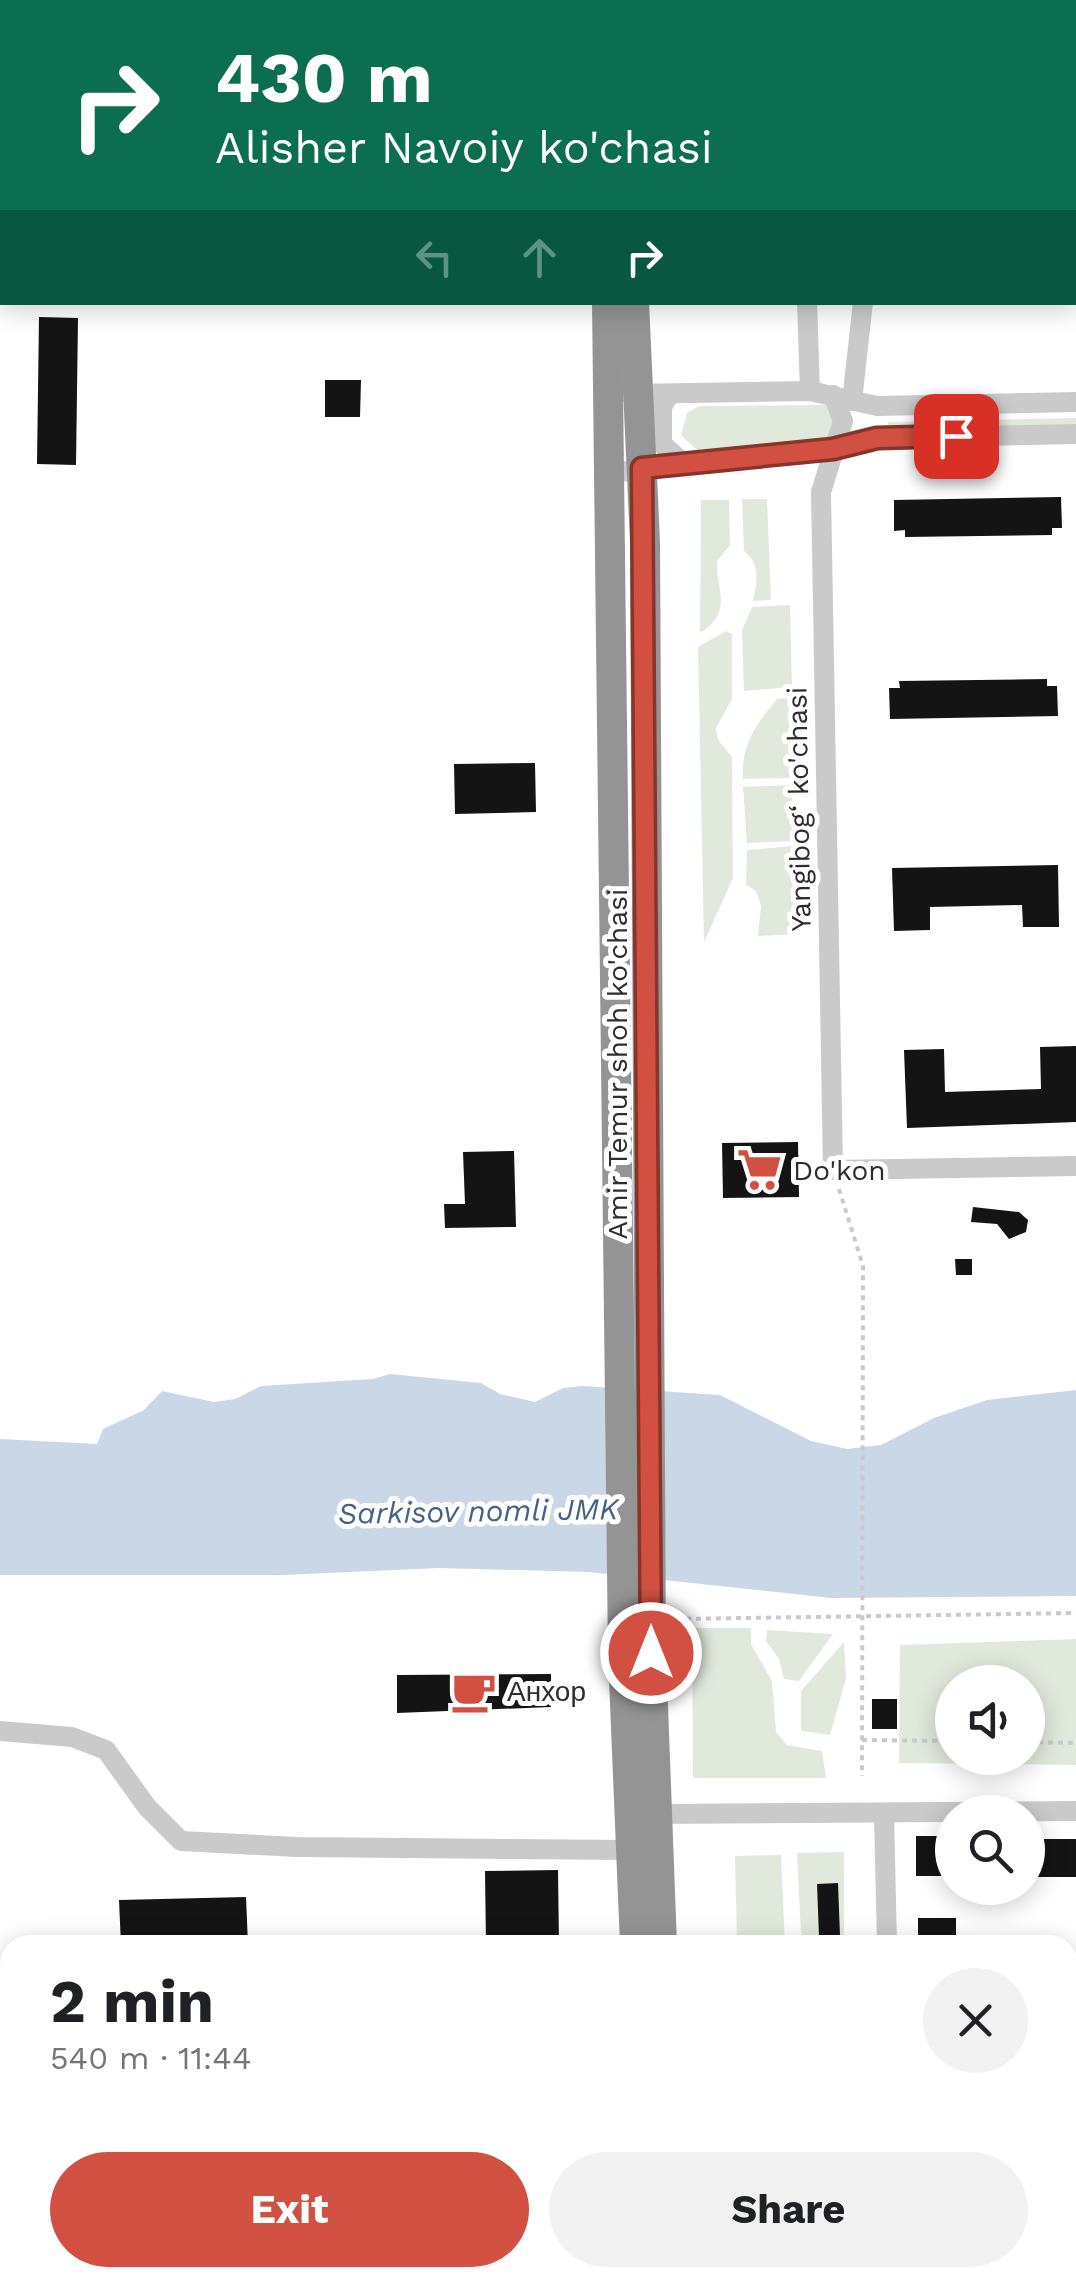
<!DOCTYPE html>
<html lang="en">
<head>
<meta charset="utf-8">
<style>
	body { margin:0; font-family:"Work Sans",sans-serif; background:#f2f2f2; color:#202124; height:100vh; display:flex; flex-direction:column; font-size:38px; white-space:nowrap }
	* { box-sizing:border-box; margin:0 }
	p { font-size:32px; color:#757577 }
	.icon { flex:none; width:55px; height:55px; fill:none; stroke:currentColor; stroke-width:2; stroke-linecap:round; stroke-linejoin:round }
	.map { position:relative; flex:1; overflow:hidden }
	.drawer { position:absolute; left:0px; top:1935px; width:1078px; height:352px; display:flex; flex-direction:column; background:#fff; border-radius:30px 30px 0 0; box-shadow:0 5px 25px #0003 }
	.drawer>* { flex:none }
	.hud { position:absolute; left:0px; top:0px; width:1078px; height:305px; box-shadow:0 5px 25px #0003; background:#0b6e4f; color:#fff; overflow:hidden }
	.fabs { position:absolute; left:935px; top:1665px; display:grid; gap:20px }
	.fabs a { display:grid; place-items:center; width:110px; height:110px; border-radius:50%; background:#fff; box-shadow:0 5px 25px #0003; font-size:50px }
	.pin { position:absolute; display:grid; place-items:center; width:85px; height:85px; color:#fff; margin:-42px; border-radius:20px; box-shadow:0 5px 15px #0006 }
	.me { position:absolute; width:110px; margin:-55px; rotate:0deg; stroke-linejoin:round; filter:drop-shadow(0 0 8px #0008) }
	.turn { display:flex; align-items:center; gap:35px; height:210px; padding:0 50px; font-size:45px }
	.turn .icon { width:130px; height:130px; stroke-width:2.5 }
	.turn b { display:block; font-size:70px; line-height:85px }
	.lanes { display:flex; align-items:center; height:95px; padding:0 50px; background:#0003; justify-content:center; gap:50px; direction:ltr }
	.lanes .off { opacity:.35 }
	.round { display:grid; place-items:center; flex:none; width:105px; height:105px; border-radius:52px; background:#f2f2f2 }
	.head { display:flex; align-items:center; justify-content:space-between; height:170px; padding:0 50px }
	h1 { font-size:60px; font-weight:700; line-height:75px }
	.primary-button { display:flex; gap:20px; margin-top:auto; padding:20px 50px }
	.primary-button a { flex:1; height:115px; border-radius:60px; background:#d25041; color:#fff; font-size:40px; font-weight:700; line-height:115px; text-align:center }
	.primary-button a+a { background:#f2f2f2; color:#202124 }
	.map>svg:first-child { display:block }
</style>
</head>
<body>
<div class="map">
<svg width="1076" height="2286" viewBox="0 0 1076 2286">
	<rect width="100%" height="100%" fill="#fff"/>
	<g fill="#e1e9dc" fill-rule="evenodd">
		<path d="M828,405L844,415L830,448L697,450L681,435L687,413L699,406Z"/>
		<path d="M1076,418V426L889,430L888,422Z"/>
		<path d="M742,499H767L771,600L753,601C757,580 761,565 744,551Z"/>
		<path d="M701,500H729L730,545L717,561C716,591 734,611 700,633Z"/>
		<path d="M790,605L792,687L744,691L742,630L752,607Z"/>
		<path d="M726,631L732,634V699L716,728L718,740L732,757L733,878L704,942L698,647Z"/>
		<path d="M789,698L791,778L743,779C741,744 755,726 777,699Z"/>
		<path d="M792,785L793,841L747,843L743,787Z"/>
		<path d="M794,846L800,934L758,936L761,906L756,891L746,885L747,850Z"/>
		<path d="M692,1628H751V1644L772,1681L776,1732L787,1745L822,1751L826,1778H693Z"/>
		<path d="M767,1630L833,1634L799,1681L784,1679L779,1659L766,1641Z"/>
		<path d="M1076,1639V1765L899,1763L900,1645ZM952,1682H1028V1758H952Z"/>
		<path d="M844,1642L846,1679L830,1735L801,1731V1691Z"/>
		<path d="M844,1852V1945H810L801,1934L797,1853Z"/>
		<path d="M781,1855L785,1945H737L735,1856Z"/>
	</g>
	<path fill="#cad7e7" d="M390,1374L481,1383L500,1394L535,1402L563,1388L583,1386L720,1395L811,1441L847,1449L881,1445L934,1418L987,1400L1076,1390V1596L831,1598L589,1572L439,1568L283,1575H0V1439L97,1444L103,1429L144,1410L162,1391L214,1402L235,1399L261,1386L373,1379Z"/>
	<g fill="#141414">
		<path d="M39,317L78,318L76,465L37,464Z"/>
		<path d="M325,380H361L360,417H325Z"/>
		<path d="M1061,497L1062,528H1052V535L905,537V530L894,531V500Z"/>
		<path d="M1047,679V686H1057L1058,716L890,719L889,688H900L899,681Z"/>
		<path d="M535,763L536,812L455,814L454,764Z"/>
		<path d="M1058,865L1059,927H1023L1022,905L930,907V930L894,931L892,868Z"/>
		<path d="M1076,1046V1122L907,1128L904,1050L944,1049L945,1092L1041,1089L1040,1047Z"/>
		<path d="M798,1142L799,1197L723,1198L722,1143Z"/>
		<path d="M514,1151L516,1227L445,1228L444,1204H465L463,1152Z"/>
		<path d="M973,1207L1019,1212L1028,1220L1026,1232L1009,1239L997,1224L971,1222Z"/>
		<path d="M955,1259H972V1275H956Z"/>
		<path d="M551,1674V1707L397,1713V1675Z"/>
		<rect x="872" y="1699" width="25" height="30"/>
		<rect x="916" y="1836" width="36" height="40"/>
		<rect x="1028" y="1839" width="48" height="38"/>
		<path d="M558,1870L559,1945H486L485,1871Z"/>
		<path d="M838,1883L840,1936L819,1937L817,1884Z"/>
		<path d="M246,1897L248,1945H121L119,1900Z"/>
		<rect x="918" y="1918" width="38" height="27"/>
	</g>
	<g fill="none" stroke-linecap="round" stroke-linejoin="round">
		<g stroke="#cacaca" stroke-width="4" stroke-dasharray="5 5" stroke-linecap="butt">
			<path d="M866,0V2"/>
			<path d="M839,1189L863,1266L862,1776"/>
			<path d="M676,1619L1076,1613"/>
			<path d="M862,1740L952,1741"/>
			<path d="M1028,1742L1076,1743"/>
		</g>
		<g stroke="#cacaca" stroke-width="20">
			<path d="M798,0V2"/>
			<path d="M1075,78H1076"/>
			<path d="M807,302L810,391"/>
			<path d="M630,394L810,391L877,406L1076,402"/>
			<path d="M669,395L662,407V444L683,463"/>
			<path d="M833,395L843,421L821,492L833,1170L1076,1166"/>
			<path d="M852,401L863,302"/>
			<path d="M610,473L833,449L877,438L1076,434"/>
			<path d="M0,1731L72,1737L106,1750L147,1807L181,1841L297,1847L632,1850"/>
			<path d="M884,1813L887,1945"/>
			<path d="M658,1814L1076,1811"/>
			<path d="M1068,2225H1076"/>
			<path d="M896,2278L897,2286"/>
		</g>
		<g stroke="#949494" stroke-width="30">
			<path d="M601,0V2"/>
			<path d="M628,0V2"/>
			<path d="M607,302L623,1655L635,1945"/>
			<path d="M634,302L645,542L651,1653L662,1945"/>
			<path d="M645,2278V2286"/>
			<path d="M672,2278V2286"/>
		</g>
	</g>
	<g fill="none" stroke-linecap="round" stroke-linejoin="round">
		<defs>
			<path id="route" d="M651,1653L642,468L833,449L877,438L956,436"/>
		</defs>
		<use href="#route" stroke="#88342a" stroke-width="25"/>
		<use href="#route" stroke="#d25041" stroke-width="18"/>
	</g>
	<defs>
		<symbol id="supermarket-bare" viewBox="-9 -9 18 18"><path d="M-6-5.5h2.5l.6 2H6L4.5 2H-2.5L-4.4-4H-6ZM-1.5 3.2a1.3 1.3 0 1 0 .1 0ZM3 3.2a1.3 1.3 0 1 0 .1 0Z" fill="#d25041" stroke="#fff" stroke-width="2.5" paint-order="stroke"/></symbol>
		<symbol id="cafe-bare" viewBox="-9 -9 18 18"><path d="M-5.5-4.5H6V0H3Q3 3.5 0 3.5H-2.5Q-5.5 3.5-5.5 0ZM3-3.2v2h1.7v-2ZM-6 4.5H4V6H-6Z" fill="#d25041" stroke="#fff" stroke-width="2.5" paint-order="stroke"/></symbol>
	</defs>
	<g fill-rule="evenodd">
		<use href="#supermarket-bare" x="728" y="1138" width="63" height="63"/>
		<use href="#cafe-bare" x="442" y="1660" width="63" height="63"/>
	</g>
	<g text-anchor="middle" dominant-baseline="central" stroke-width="10" stroke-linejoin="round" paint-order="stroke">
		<g font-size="28" fill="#2d2d2d" stroke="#fff">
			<text transform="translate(799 809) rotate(-91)">Yangibog‘ ko'chasi</text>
			<text transform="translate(617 1064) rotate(-90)">Amir Temur shoh ko'chasi</text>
		</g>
		<g font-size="28" fill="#2d2d2d" stroke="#fff" text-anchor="start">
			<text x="793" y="1170">Do'kon</text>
			<text x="507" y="1691">Анхор</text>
		</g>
		<g font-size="30" font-style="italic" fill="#446186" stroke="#fff">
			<text transform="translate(478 1511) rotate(-1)">Sarkisov nomli JMK</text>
		</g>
	</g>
</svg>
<div class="fabs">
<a><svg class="icon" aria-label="sound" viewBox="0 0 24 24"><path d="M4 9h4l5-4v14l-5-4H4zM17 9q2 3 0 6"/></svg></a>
<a><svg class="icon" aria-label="search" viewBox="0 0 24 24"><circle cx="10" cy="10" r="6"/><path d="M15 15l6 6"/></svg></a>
</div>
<div class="pin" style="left:956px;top:436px;background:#d93025"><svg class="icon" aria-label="arrive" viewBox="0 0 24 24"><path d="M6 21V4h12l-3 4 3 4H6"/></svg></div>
<svg class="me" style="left:651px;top:1653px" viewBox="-20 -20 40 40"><circle r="17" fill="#d25041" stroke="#fff" stroke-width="3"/><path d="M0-11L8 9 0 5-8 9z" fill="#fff"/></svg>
<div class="hud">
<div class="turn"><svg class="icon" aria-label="right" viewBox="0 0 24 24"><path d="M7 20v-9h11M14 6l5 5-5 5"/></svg><div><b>430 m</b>Alisher Navoiy ko'chasi</div></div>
<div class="lanes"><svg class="icon off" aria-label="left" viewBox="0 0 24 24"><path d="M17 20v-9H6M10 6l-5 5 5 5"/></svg><svg class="icon off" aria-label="ahead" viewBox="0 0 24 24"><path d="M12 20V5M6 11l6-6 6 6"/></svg><svg class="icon" aria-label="right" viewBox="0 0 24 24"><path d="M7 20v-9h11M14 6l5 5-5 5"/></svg></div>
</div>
<section class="drawer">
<div class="head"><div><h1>2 min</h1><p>540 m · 11:44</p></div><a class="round"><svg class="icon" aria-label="close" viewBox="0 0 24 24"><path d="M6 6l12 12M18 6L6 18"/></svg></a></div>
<div class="primary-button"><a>Exit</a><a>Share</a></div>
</section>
</div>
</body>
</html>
